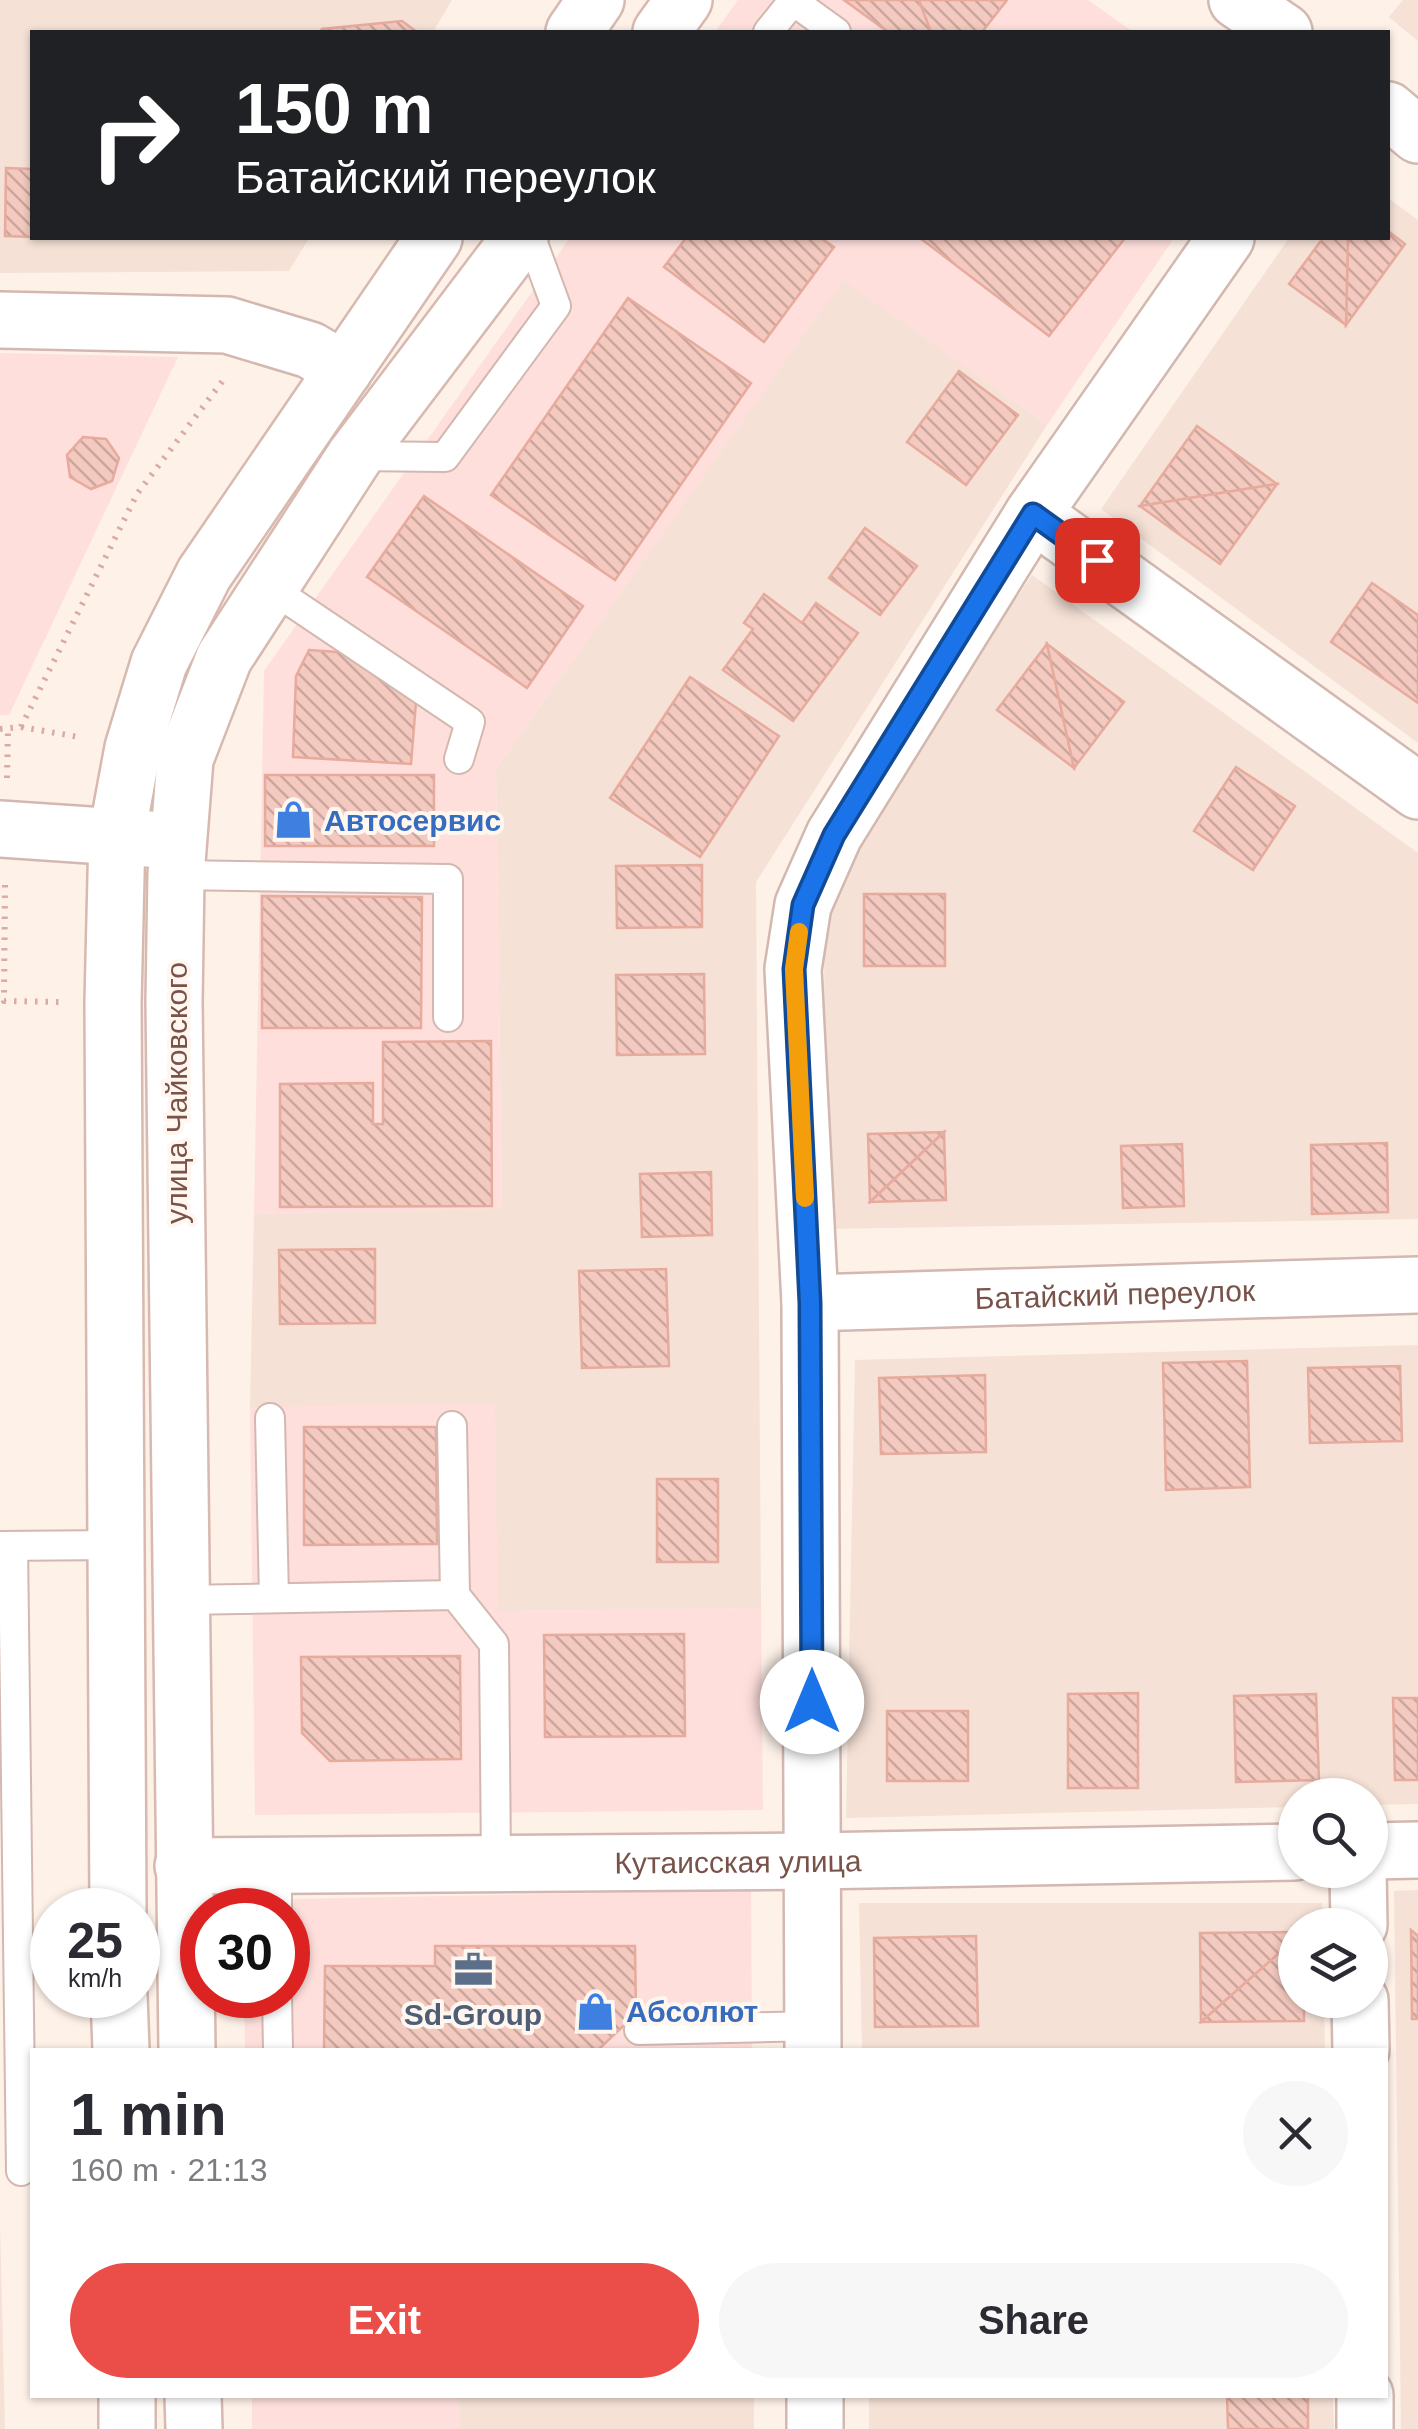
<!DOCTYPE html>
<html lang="en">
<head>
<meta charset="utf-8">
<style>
	body { margin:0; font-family:Helvetica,sans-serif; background:#f7f7f7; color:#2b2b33; height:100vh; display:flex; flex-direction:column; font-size:38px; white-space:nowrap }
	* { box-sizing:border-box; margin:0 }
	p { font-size:32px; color:#7c7c81 }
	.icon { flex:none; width:55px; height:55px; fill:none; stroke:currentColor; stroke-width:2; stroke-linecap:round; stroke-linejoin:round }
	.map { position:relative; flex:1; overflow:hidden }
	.drawer { position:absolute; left:30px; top:2048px; width:1358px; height:350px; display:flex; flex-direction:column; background:#fff; border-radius:0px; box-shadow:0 2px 8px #0004 }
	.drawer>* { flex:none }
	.guide { position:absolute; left:30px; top:30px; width:1360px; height:210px; border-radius:0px; box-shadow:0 2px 8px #0004; background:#202124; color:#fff; overflow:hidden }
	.fabs { position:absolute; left:1278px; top:1778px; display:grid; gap:20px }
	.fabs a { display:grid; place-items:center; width:110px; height:110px; border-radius:50%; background:#fff; box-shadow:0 2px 8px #0004; font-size:50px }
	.speed { position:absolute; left:30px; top:1888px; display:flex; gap:20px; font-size:50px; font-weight:700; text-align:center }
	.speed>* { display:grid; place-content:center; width:130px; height:130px; border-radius:50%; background:#fff; box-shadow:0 2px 8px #0004; line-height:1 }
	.speed small { font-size:25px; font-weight:400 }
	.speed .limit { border:15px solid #d22; background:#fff; color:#111 }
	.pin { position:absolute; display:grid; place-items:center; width:85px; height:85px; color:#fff; margin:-42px; border-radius:20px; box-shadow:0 5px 15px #0006 }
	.me { position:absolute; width:110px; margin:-55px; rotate:0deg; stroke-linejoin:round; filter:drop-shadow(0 0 8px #0008) }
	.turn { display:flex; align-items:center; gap:35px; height:210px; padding:0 40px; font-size:45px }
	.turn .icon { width:130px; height:130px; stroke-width:2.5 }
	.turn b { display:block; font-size:70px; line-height:85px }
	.round { display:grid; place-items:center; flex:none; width:105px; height:105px; border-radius:52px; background:#f7f7f7 }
	.overview { display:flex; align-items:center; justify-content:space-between; height:170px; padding:0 40px }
	h1 { font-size:60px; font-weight:800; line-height:75px }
	.cta { display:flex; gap:20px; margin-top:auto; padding:20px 40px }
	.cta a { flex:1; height:115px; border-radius:60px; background:#eb4d49; color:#fff; font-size:40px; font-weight:800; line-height:115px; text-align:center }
	.cta a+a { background:#f7f7f7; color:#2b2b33 }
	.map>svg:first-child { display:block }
</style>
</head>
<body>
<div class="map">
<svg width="1418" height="2429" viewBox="0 0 1418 2429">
	<defs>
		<pattern id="building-back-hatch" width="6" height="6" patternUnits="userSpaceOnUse" patternTransform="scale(2.5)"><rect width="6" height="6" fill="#f4c9bf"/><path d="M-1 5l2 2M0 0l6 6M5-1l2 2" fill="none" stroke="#caa69d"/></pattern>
	</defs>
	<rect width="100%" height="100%" fill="#fdf1e8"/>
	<g fill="#f5e1d6">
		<path d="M0,0H452L433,32H32V238H309L289,271L0,273Z"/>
		<path d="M1403,0H1418V41L1389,17Z"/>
		<path d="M1388,198L1418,220V743L1101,509L1289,238H1388Z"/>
		<path d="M843,279L1047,425L756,882L761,1608L498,1611L250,1407L254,1214L502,1208L496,769Z"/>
		<path d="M1032,575L1418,853V1219L825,1229L824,881Z"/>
		<path d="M1418,1345V1804L1370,1805V1795H1295V1807L846,1818L855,1360Z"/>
		<path d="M1418,1890V2429H1401L1394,1891Z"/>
		<path d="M859,1903H1322V1925H1295V2000H1324L1325,2050H862Z"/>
		<path d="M0,2224L5,2429H0Z"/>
		<path d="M458,2395H754V2429H459Z"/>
		<path d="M869,2395H1333L1334,2429H869Z"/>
	</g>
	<g fill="#fedfdc">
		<path d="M738,0H1088L1133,32H715Z"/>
		<path d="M570,238H1174L1047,425L843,280L496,769L502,1209L254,1214L264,671Z"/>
		<path d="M0,353L178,357L9,715H0Z"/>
		<path d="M495,1403L498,1611L761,1608L763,1810L255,1815L250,1407Z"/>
		<path d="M751,1890L752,2050H245L244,1995H288V1910H243L242,1900Z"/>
		<path d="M252,2395H458L459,2429H252Z"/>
	</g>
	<g fill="url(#building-back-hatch)" stroke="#e7ab9e" stroke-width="2.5">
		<path d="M844,0H919L931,32H888Z"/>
		<path d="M919,0H1007L982,32H931Z"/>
		<path d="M402,21L417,32H320L322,29Z"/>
		<path d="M6,168L32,169V237L5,236Z"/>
		<path d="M1388,231L1405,244L1346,325L1348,238H1388Z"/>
		<path d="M686,238H821L834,247L764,342L664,267Z"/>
		<path d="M920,238H1125L1049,336Z"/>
		<path d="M1323,238H1348L1346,325L1289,284Z"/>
		<path d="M628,298L751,383L615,580L491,495Z"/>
		<path d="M959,371L1018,415L966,485L907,442Z"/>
		<path d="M1197,426L1277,484L1140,506Z"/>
		<path d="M83,437L106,439L119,458L112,481L91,489L70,477L67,455Z"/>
		<path d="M1277,484L1220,564L1140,506Z"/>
		<path d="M424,496L583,606L527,688L367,577Z"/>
		<path d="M865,528L917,566L880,615L829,578Z"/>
		<path d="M1372,583L1418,615V703L1331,642Z"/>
		<path d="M764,594L802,623L816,603L858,633L793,721L723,670L753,629L744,623Z"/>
		<path d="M1047,644L1074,768L997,710Z"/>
		<path d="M1047,644L1124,702L1074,768Z"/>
		<path d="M309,650L352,653L384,670V683L398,684L416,702L411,764L293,757L296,676Z"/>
		<path d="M690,677L779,736L700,857L610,798Z"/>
		<path d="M1236,767L1295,806L1253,870L1194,831Z"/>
		<rect x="265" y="775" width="169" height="71"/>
		<path d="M702,865V927L617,928L616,866Z"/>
		<rect x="864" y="894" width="81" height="72"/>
		<path d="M262,896L422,897L421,1028H262Z"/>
		<path d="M704,974L705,1054L617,1055L616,975Z"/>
		<path d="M491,1041L492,1206L280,1207V1084L373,1083V1124H383V1042Z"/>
		<path d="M944,1132L870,1202L868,1134Z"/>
		<path d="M944,1132L946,1200L870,1202Z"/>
		<path d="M1387,1143L1388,1212L1312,1214L1311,1145Z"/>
		<path d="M1182,1144L1184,1206L1123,1208L1121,1146Z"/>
		<path d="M711,1172L712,1235L642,1237L640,1174Z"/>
		<path d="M375,1249V1323L280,1324L279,1250Z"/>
		<path d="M666,1269L669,1366L582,1368L579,1271Z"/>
		<path d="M1247,1361L1250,1487L1166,1490L1163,1363Z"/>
		<path d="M1400,1366L1402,1441L1310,1443L1308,1368Z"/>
		<path d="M985,1375L986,1452L881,1454L879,1378Z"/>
		<path d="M304,1427H436L437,1544L304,1545Z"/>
		<rect x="657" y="1479" width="61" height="83"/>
		<path d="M684,1634L685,1736L545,1737L544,1635Z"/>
		<path d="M460,1656L461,1759L330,1761L302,1733L301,1657Z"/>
		<path d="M1138,1693V1788H1068V1694Z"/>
		<path d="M1316,1694L1319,1780L1236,1782L1234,1696Z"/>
		<path d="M1393,1698H1418V1780H1395Z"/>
		<rect x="887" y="1711" width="81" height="70"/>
		<path d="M1411,1930L1418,1936V2019H1412Z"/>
		<path d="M1295,1932V1939L1201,2022L1200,1933Z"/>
		<path d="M976,1936L978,2026L875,2027L874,1938Z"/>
		<path d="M1295,1939V2000H1304V2021L1201,2022Z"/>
		<path d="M435,1946H635L636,2014L598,2050H324L325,1966H435Z"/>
		<path d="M1227,2395H1308V2429H1228Z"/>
	</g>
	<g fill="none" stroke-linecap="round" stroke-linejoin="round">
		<defs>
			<g id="service">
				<path d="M768,32L793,1L836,32"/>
				<path d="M355,456L445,457L556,306L531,238"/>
				<path d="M269,587L470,722L459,759"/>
				<path d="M176,875L448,879V1017"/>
				<path d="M270,1418L274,1598"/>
				<path d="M452,1426L455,1595"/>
				<path d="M0,1546L114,1545"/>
				<path d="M13,1546L21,2171"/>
				<path d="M181,1600L455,1595L494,1644L496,1864"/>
				<path d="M277,1865V1910"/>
				<path d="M277,1995L278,2050"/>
				<path d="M639,2030L813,2026"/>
			</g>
			<g id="minor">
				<path d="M1237,0L1284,32"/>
				<path d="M1388,110L1418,135"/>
				<path d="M0,320L227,325L310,350L344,370"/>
				<path d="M1033,514L1418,791"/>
				<path id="s1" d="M810,1303L1418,1285"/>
				<path d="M1370,1851L1418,1850"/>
				<path id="s2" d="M183,1866L813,1861L1295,1852"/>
				<path d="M1358,1870L1359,1925"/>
				<path d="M1360,2000L1361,2050"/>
				<path d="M813,2050L810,1303L793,969L803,905L834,835L1033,514L1226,238"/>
				<path d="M815,2395V2429"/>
				<path d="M1365,2395V2429"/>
			</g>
			<path id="tertiary" d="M0,829L178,841"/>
			<g id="secondary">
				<path d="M574,32L596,0"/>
				<path d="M661,32L684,0"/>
				<path d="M118,1910L113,1002L117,834L133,748L159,663L204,574L434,238"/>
				<path d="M119,1995L121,2050"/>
				<path d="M187,2050L174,1002L176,875L185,759L224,658L355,456L520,238"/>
				<path d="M127,2395V2429"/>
				<path d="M193,2395L194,2429"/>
			</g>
		</defs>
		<use href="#service" stroke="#d3b8b0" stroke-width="32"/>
		<use href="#minor" stroke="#d3b8b0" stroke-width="60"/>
		<use href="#tertiary" stroke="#d3b8b0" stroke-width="60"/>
		<use href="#secondary" stroke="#d8b9af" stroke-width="60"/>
		<g stroke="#d9aba1" stroke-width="6" stroke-dasharray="2.5 8" stroke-linecap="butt">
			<path d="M21,727L79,737"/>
			<path d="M0,729L21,727L137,494L224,379"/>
			<path d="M7,778L8,729"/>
			<path d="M5,885L4,1001L60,1002"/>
		</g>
		<use href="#service" stroke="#fff" stroke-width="28"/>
		<use href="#minor" stroke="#fff" stroke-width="55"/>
		<use href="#tertiary" stroke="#fff" stroke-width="55"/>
		<use href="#secondary" stroke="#fff" stroke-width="55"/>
	</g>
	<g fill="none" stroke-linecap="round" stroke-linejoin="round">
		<defs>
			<path id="route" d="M812,1702L810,1303L794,969L803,905L834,835L1033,514L1097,560"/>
		</defs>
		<use href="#route" stroke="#114b97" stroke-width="25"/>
		<use href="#route" stroke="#1a73e8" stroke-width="18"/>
		<path stroke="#f59e0b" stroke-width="18" d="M799,932L794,969L805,1198"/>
	</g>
	<defs>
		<symbol id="shop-bare" viewBox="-9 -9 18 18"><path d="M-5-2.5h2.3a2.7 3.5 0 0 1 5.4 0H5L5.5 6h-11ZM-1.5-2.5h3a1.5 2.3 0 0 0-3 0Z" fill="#3f7fe0" stroke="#fff6ef" stroke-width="2.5" paint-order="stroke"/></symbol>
		<symbol id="office-bare" viewBox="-9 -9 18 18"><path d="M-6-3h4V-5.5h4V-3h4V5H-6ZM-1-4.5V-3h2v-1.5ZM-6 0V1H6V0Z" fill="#5c6f8a" stroke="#fff6ef" stroke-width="2.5" paint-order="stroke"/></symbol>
	</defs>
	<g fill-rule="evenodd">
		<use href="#shop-bare" x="266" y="792" width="55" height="55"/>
		<use href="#office-bare" x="446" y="1942" width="55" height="55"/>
		<use href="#shop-bare" x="568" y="1984" width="55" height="55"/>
	</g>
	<g text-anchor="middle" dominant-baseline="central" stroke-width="8" stroke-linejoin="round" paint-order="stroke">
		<g font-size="30" font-weight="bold" fill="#366cbe" stroke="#fff6ef" text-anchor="start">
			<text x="324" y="820">Автосервис</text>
			<text x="626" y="2011">Абсолют</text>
		</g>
		<g font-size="30" fill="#79524a" stroke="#fff6ef">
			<text transform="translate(176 1093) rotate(-90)">улица Чайковского</text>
			<text stroke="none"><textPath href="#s1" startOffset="305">Батайский переулок</textPath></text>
			<text stroke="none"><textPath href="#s2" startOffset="555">Кутаисская улица</textPath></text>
		</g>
		<g font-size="30" font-weight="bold" fill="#4e5e75" stroke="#fff6ef">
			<text x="473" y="2014">Sd-Group</text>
		</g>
	</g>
</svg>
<div class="fabs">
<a><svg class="icon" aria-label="search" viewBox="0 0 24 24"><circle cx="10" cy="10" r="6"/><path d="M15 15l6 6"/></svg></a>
<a><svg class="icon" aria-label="layers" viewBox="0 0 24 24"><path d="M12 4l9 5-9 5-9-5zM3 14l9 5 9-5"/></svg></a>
</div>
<div class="speed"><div>25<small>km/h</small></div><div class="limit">30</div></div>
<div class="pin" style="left:1097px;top:560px;background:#d93025"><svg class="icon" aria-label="arrive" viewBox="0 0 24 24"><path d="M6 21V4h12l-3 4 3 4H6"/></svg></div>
<svg class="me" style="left:812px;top:1702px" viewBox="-20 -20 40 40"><circle r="19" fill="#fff"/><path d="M0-13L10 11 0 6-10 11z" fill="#1a73e8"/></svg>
<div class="guide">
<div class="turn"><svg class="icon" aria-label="right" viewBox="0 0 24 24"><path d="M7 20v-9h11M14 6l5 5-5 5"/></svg><div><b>150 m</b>Батайский переулок</div></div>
</div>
<section class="drawer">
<div class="overview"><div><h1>1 min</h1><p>160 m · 21:13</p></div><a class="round"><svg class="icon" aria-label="close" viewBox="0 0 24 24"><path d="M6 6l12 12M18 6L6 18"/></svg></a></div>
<div class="cta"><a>Exit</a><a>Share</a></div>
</section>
</div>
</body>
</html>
